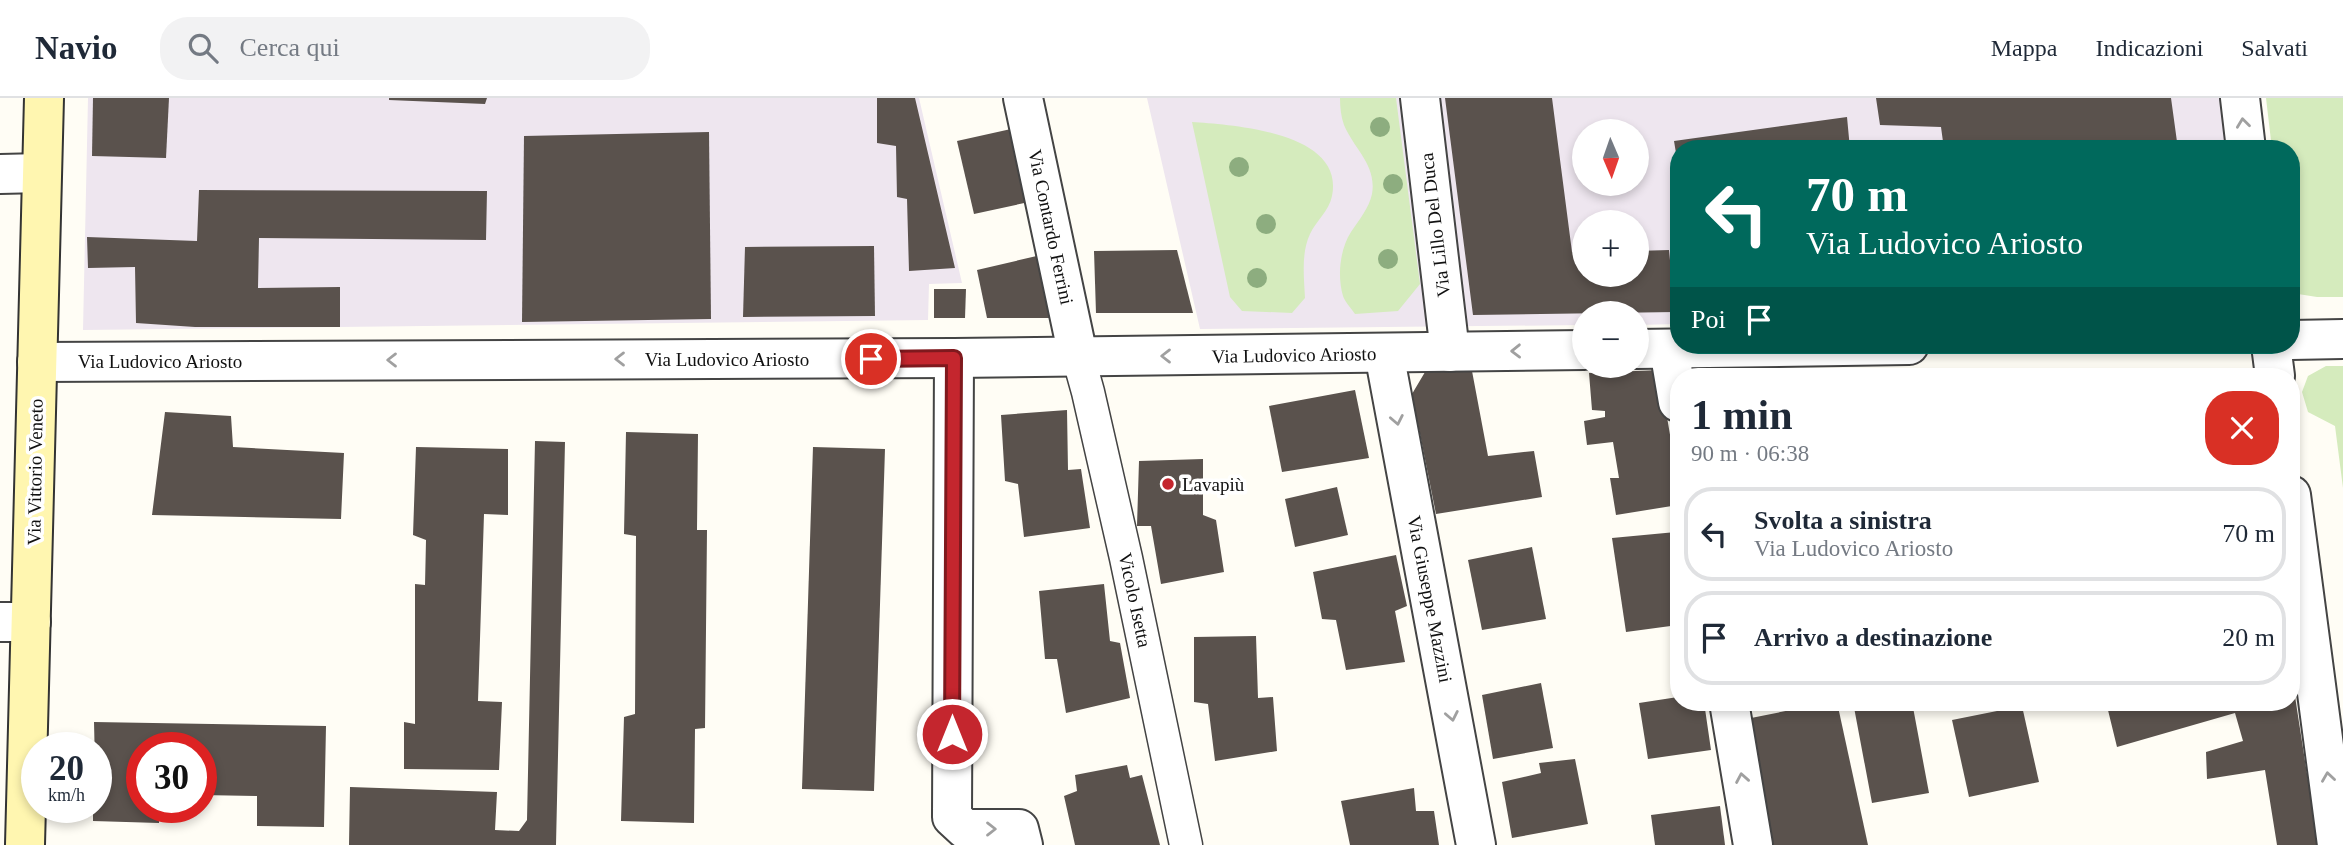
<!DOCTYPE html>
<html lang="it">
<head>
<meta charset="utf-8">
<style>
	body { margin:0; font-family:Georgia,serif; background:#f2f2f3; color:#1f2937; height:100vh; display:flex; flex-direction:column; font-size:26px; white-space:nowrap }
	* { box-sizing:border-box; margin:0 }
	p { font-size:23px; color:#747a83 }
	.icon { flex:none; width:38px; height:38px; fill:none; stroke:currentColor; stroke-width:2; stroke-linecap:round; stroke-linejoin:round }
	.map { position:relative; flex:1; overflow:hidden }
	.sheet { position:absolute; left:1670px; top:270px; width:630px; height:343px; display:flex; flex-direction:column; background:#fff; border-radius:28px; box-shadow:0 4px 10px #0003 }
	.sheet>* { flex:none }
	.guide { position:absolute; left:1670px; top:42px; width:630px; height:214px; border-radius:28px; box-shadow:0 4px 10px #0003; background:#00695c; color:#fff; overflow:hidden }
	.needle { width:46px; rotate:178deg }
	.fabs { position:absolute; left:1572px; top:21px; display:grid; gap:14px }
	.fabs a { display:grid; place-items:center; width:77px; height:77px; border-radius:50%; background:#fff; box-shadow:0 4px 10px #0003; font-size:35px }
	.speed { position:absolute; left:21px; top:634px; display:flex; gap:14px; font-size:35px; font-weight:700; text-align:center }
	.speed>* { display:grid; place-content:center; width:91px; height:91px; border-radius:50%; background:#fff; box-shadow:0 4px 10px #0003; line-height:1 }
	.speed small { font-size:18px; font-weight:400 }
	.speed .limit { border:10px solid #d22; background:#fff; color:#111 }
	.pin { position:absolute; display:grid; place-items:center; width:60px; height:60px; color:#fff; margin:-30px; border:4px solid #fff; border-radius:50%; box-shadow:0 2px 7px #0007 }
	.me { position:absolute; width:77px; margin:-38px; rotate:0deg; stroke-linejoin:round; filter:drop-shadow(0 0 5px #0008) }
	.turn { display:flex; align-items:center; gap:24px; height:147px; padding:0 21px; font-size:32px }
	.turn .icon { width:91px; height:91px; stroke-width:2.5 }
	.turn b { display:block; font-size:49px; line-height:60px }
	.then { display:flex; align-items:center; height:66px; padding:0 21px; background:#0003; gap:14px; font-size:26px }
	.round { display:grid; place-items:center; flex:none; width:74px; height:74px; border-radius:28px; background:#f2f2f3 }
	.headline { display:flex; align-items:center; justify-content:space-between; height:119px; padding:0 21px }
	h1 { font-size:42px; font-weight:700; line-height:52px }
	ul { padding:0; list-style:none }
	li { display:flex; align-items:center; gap:21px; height:94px; margin:0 14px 10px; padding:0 7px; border:4px solid #e0e1e3; border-radius:28px }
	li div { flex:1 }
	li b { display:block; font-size:26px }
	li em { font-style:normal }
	header { display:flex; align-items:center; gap:42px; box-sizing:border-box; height:98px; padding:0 35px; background:#fff; border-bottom:2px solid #e0e1e3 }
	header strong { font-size:33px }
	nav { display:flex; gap:38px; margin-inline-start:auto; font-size:24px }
	.search { width:490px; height:63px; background:#f2f2f3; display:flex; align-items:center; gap:18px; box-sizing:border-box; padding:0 24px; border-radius:28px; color:#747a83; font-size:26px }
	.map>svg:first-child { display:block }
</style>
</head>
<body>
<header>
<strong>Navio</strong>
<div class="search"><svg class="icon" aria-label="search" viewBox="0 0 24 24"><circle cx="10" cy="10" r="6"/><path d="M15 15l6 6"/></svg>Cerca qui</div>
<nav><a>Mappa</a><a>Indicazioni</a><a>Salvati</a></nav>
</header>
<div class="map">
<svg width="2343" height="747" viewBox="0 0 2343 747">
	<rect width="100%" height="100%" fill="#fffdf5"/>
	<g fill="#eee6ef" fill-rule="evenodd">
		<path d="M88,0H919L962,185L929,186L928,222L83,232Z"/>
		<path d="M1147,0H2221L2227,51H1678V226L1636,227V215H1584V227L1200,231ZM1584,33H1636V86H1584ZM1584,124H1636V177H1584Z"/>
	</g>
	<g fill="#d5ebbd">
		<path d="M1340,0H1396L1420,186L1398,213L1355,216C1351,210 1345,204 1343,198C1337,178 1340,151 1351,134C1359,122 1369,110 1372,96C1377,67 1354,51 1344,27C1341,19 1340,9 1340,0Z"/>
		<path d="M2266,0H2343V199H2317L2298,196L2291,177V51H2272Z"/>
		<path d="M1192,24C1234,27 1345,34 1332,98C1329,113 1316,123 1310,136C1301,155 1304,179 1305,200L1292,215L1242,213L1230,199Z"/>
		<path d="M2326,268H2343V390L2335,328L2308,314L2302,294L2308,278Z"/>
	</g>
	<g fill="#5a524d">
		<path d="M93,0H169L166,60L92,58Z"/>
		<path d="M389,0H487L485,6L389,2Z"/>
		<path d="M877,0H915L955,170L909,173L907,101L897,99L896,48L877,45Z"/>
		<path d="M1445,0H1552L1572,154L1584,153V177H1636V153L1669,152L1675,214L1473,217Z"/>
		<path d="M1876,0H2171L2178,51H1944L1941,29L1880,27Z"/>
		<path d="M1847,19L1850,51H1678L1677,61L1674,43Z"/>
		<path d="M1011,31L1029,104L974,116L957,43Z"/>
		<path d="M709,34L711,221L522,224L524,38Z"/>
		<path d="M199,92L487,93L486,142L259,140L258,190L340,189V229H195L136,225L135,169L88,170L87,139L197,143Z"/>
		<path d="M874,148L875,218L743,219L745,149Z"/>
		<path d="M1177,152L1193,215H1096L1094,153Z"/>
		<path d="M1041,157L1054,220H987L977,172Z"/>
		<path d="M934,191H966L965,220H934Z"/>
		<path d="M1428,269L1472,273L1488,358L1534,353L1542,399L1436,416L1412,296Z"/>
		<path d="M1929,271L1930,278H1897V277Z"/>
		<path d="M1659,272L1676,372L1678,407L1616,417L1610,380H1619L1613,344L1587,347L1584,323L1605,319V313L1592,312L1589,275Z"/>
		<path d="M1355,292L1369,360L1282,374L1269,308Z"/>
		<path d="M1067,312L1068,372L1081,371L1090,430L1024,439L1018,386L1005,383L1001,317Z"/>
		<path d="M165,314L231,318L233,349L344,355L341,421L152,417Z"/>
		<path d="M626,334L698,336L697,432H707L705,630L695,631L694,725L621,723L624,619L635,616L636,438L624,436Z"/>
		<path d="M535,343L565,344L556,747H349L350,689L497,694L495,732L519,733L527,722Z"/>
		<path d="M416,349L508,351V417L484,416L478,603L502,604L499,672L404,671V624L415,626V486L425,487L426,442L413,437Z"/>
		<path d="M813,349L885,351L874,693L802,691Z"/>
		<path d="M1203,361V417L1216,422L1224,474L1161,486L1151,428H1137L1139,363Z"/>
		<path d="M1337,389L1348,437L1295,449L1285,401Z"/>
		<path d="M1676,434L1678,449V527L1626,534L1612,440Z"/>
		<path d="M1532,449L1546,521L1482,532L1468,462Z"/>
		<path d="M1396,457L1407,508L1395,513L1405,564L1346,572L1336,522L1322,521L1313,474Z"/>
		<path d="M1104,486L1110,543L1120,545L1130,600L1066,615L1057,561H1045L1039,493Z"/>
		<path d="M1256,538L1258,600L1273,599L1277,653L1215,663L1208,606L1194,604V539Z"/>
		<path d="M2292,579L2318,747H2277L2265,672L2207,681L2206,654L2243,643L2235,615L2117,649L2106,604H2291Z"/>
		<path d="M1541,585L1553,650L1493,661L1482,597Z"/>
		<path d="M1678,599V604H1704L1711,652L1648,661L1639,605Z"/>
		<path d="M1831,604H1837L1868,747H1772L1746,621Z"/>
		<path d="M1853,604H1912L1929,695L1872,705Z"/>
		<path d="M2022,608L2039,684L1969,699L1952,622Z"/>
		<path d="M94,624L326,628L324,729L257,728V698L201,697V649H142V709H159V725L93,723V709H96Z"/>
		<path d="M1575,661L1588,726L1512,740L1502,684L1541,675L1539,665Z"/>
		<path d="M1127,667L1130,680L1142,677L1160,747H1075L1064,698L1077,693L1075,677Z"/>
		<path d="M1414,690L1416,713H1434L1439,747H1350L1341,703Z"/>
		<path d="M1720,708L1725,747H1655L1651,717Z"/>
	</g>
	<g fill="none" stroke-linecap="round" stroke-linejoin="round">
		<defs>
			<path id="pedestrian" d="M1078,258L1088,294L1126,460L1186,747"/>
			<g id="minor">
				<path d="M1023,0L1078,258"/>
				<path d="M1420,0L1450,254"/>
				<path d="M2240,0L2246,51"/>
				<path d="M0,76L41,75"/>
				<path d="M2291,242L2343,241"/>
				<path d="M2271,247L2275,278"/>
				<path d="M1636,251L1909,247"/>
				<path d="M1669,251L1678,304"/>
				<path d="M1384,255L1476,747"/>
				<path d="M954,260L952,719L965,731H1019L1023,747"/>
				<path d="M37,264L954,260L1584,252"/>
				<path d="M2291,397L2337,747"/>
				<path d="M0,524H31"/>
				<path d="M1729,604L1753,747"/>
			</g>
			<path id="secondary" d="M25,747L44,0"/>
		</defs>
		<use href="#pedestrian" stroke="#444" stroke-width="35"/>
		<use href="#minor" stroke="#444" stroke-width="42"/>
		<use href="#secondary" stroke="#333" stroke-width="42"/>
		<use href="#pedestrian" stroke="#fff" stroke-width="32"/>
		<use href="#minor" stroke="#fff" stroke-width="38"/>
		<use href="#secondary" stroke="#fff6b0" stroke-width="38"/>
	</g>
	<g fill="#8dad7f">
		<circle cx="1380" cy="29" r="10"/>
		<circle cx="1239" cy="69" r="10"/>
		<circle cx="1393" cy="86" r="10"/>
		<circle cx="1266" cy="126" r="10"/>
		<circle cx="1388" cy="161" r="10"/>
		<circle cx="1257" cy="180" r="10"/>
	</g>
	<defs><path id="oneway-chevron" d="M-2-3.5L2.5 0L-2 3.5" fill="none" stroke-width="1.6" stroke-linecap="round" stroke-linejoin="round" transform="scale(1.75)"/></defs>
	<g stroke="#a0a0a0">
		<use href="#oneway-chevron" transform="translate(2243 25) rotate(-97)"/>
		<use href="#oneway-chevron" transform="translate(1516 253) rotate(179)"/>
		<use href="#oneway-chevron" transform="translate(1166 258) rotate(180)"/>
		<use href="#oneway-chevron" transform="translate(620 261) rotate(180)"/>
		<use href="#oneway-chevron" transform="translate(392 262) rotate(180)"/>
		<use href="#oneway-chevron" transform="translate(1397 322) rotate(79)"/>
		<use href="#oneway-chevron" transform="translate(1452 618) rotate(79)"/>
		<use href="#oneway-chevron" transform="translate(2328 679) rotate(-98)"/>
		<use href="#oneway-chevron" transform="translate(1742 680) rotate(-100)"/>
		<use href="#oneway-chevron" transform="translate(991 731)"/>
	</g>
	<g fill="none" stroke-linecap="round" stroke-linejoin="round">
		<defs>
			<path id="route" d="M871,261L954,260L952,636"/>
		</defs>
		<use href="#route" stroke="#7f191e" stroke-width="18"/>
		<use href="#route" stroke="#c4262e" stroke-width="12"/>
	</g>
	<circle fill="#c4262e" stroke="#fff" stroke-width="2.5" cx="1168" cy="386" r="7"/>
	<g text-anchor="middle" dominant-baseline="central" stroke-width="7" stroke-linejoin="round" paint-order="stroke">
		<g font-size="19" fill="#111" stroke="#fff">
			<text transform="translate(1435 127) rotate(-97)">Via Lillo Del Duca</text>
			<text transform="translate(1051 129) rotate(78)">Via Contardo Ferrini</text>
			<text transform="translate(1294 257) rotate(-1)">Via Ludovico Ariosto</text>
			<text x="727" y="261">Via Ludovico Ariosto</text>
			<text x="160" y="263">Via Ludovico Ariosto</text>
			<text transform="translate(35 374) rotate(-89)">Via Vittorio Veneto</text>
			<text transform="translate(1430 501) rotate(79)">Via Giuseppe Mazzini</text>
			<text transform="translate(1135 502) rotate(78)">Vicolo Isetta</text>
		</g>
		<g font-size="19" fill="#111" stroke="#fff" text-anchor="start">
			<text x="1182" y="386">Lavapiù</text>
		</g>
	</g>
</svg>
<div class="fabs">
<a><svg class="needle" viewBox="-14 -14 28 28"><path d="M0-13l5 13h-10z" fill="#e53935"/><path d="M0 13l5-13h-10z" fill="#747a83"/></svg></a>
<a>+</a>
<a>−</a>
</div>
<div class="speed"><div>20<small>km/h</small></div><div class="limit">30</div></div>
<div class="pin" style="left:871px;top:261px;background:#d93025"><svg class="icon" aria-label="arrive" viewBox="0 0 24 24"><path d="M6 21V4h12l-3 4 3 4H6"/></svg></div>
<svg class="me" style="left:952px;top:636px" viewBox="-20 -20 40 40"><circle r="17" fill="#c4262e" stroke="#fff" stroke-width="3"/><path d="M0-11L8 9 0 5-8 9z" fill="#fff"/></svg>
<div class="guide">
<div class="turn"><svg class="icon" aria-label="left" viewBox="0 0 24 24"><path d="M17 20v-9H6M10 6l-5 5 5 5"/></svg><div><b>70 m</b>Via Ludovico Ariosto</div></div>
<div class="then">Poi<svg class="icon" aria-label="arrive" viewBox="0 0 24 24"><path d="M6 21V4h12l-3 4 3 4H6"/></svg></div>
</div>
<section class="sheet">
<div class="headline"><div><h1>1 min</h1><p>90 m · 06:38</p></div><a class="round" style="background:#d93025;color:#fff"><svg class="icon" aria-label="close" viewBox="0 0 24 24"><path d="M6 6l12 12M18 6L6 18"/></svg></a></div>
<ul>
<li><svg class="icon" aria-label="left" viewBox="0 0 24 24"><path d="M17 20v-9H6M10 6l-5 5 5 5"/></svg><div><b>Svolta a sinistra</b><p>Via Ludovico Ariosto</p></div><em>70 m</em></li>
<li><svg class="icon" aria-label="arrive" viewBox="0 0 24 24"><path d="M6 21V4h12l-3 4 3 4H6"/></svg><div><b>Arrivo a destinazione</b></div><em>20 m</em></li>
</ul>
</section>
</div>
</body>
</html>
